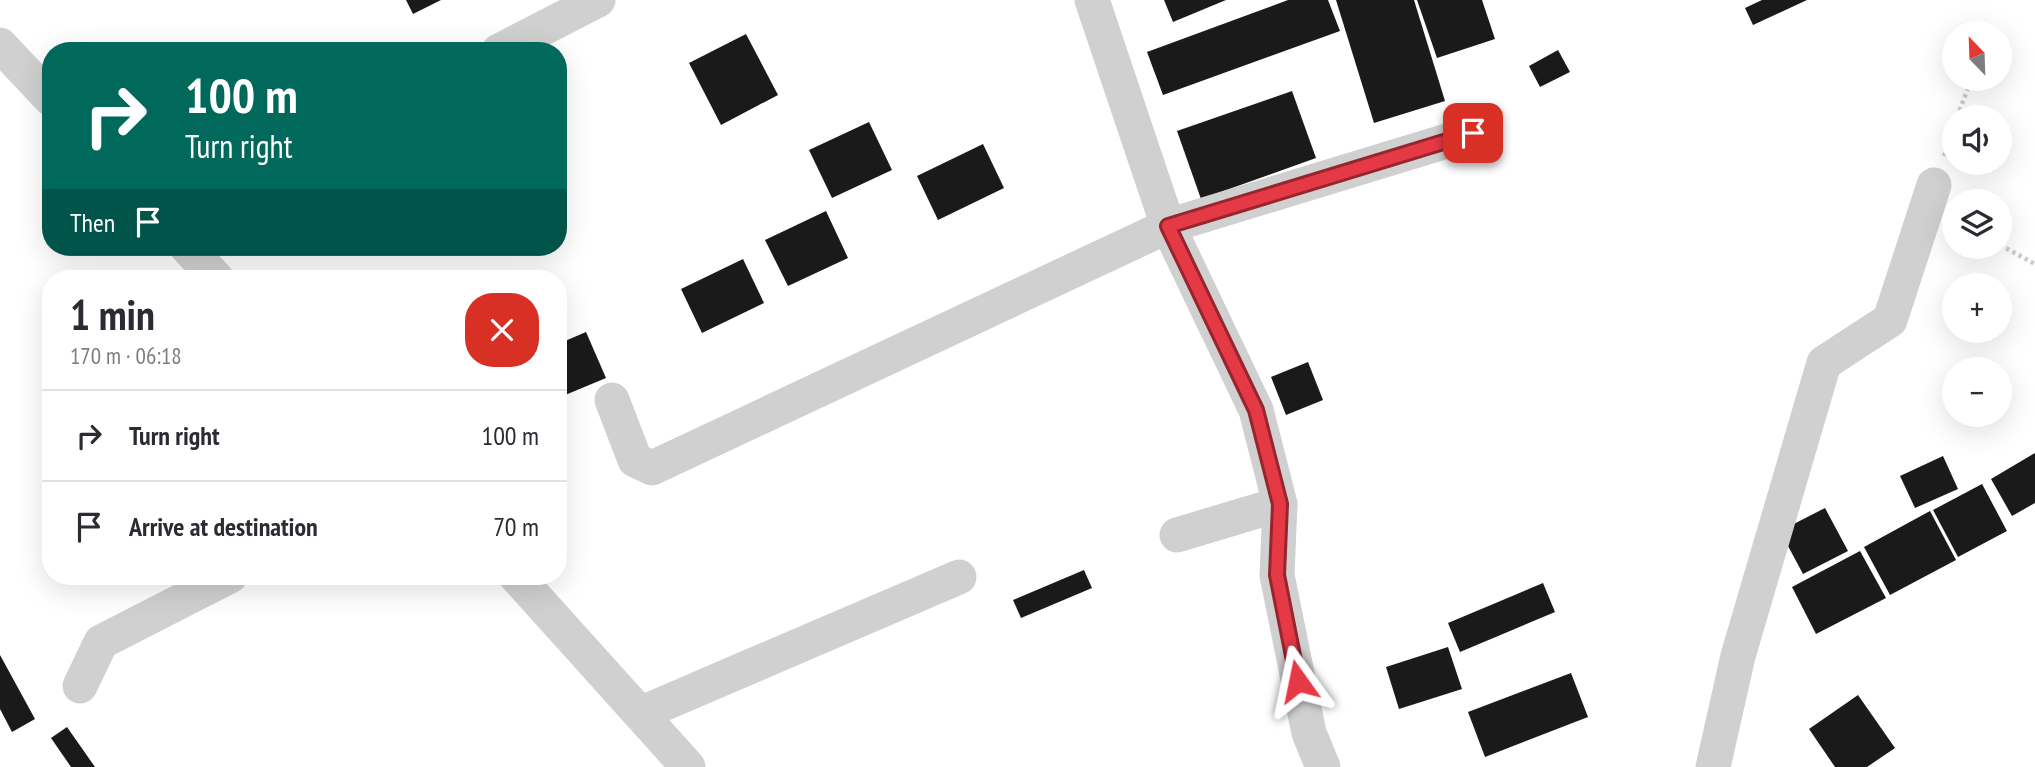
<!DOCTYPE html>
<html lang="en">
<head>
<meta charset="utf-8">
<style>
	body { margin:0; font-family:"PT Sans Narrow",sans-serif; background:#f7f7f7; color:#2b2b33; height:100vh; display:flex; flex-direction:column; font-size:26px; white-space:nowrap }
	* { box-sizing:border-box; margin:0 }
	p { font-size:23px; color:#7c7c81 }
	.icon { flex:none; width:38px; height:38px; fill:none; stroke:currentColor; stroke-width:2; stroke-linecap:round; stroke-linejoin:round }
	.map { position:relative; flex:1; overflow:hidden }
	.side { position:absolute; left:42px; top:270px; width:525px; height:315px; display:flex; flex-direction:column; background:#fff; border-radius:28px; box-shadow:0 7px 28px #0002 }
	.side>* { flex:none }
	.hud { position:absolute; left:42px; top:42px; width:525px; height:214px; border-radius:28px; box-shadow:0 7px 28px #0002; background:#00695c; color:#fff; overflow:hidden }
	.needle { width:46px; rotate:337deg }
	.fabs { position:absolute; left:1942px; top:21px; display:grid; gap:14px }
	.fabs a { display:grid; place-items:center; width:70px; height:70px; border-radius:50%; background:#fff; box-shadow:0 7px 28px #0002; font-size:35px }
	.pin { position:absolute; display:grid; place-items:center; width:60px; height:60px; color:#fff; margin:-30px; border-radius:14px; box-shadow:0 4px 10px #0006 }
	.me { position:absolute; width:77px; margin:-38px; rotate:348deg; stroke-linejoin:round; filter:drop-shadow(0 0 5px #0008) }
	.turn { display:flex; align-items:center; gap:24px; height:147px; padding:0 28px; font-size:32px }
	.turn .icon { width:91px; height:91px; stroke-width:2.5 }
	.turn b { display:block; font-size:49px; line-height:60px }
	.then { display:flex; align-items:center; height:66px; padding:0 28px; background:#0003; gap:14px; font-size:26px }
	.round { display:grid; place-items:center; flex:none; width:74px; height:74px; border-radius:28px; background:#f7f7f7 }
	.overview { display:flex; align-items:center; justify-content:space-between; height:119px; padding:0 28px }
	h1 { font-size:42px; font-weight:700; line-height:52px }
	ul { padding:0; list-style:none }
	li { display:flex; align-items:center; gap:21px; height:91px; padding:0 28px; border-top:2px solid #e1e1e2 }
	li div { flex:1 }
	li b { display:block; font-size:26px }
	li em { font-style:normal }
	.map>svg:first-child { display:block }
</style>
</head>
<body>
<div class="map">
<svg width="2035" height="767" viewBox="0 0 2035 767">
	<rect width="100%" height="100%" fill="#fff"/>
	<g fill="#1a1a1a">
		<path d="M406,0H441L413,14Z"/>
		<path d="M1164,0H1226L1173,22Z"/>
		<path d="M1288,0H1328L1340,31L1163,95L1147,52Z"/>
		<path d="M1336,0H1414L1445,101L1374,123Z"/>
		<path d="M1417,0H1482L1495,39L1437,58Z"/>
		<path d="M1762,0H1807L1753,25L1745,8Z"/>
		<path d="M746,34L778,95L721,125L689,63Z"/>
		<path d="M1558,50L1570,72L1540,87L1529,66Z"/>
		<path d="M1292,91L1316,158L1201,199L1177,131Z"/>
		<path d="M869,122L892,170L832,198L809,150Z"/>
		<path d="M983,144L1004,188L938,220L917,176Z"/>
		<path d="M826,211L848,258L788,286L765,240Z"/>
		<path d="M743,259L764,303L702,333L681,289Z"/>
		<path d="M586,332L606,378L558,398V344Z"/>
		<path d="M1308,362L1323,400L1286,415L1271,377Z"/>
		<path d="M2035,453V503L2012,516L1991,479Z"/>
		<path d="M1943,456L1958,489L1915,508L1900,476Z"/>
		<path d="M1982,484L2007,531L1958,557L1933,510Z"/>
		<path d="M1825,508L1848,551L1803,574L1780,531Z"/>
		<path d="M1930,511L1956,560L1890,595L1864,547Z"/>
		<path d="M1860,551L1886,598L1816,634L1792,587Z"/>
		<path d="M1084,570L1092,588L1021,618L1013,600Z"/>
		<path d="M1543,583L1555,612L1460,652L1448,623Z"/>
		<path d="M1448,647L1462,689L1399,709L1386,667Z"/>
		<path d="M0,655L35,719L12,732L0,709Z"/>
		<path d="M1571,673L1588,717L1485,757L1468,712Z"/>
		<path d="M1858,695L1895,748L1867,767H1835L1809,729Z"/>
		<path d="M67,727L95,767H71L51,738Z"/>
	</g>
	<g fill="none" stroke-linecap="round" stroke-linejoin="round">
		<g stroke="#cdcdcd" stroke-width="4.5" stroke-dasharray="3.5 3.5" stroke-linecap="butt">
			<path d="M1957,117L1970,83"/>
			<path d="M1944,156L1955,125"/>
			<path d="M2000,245L2035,264"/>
		</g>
		<g stroke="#d0d0d0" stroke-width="35">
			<path d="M1092,0L1168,226L1256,410L1280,504L1277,575L1309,733L1323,767"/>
			<path d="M0,45L51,99"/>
			<path d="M499,51L598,0"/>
			<path d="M187,247L216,278"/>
			<path d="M612,400L635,460L652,468L1168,226L1473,133"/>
			<path d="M1177,535L1280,504"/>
			<path d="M516,576L688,767"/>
			<path d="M80,686L101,642L230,576"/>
			<path d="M642,713L959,577"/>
			<path d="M1713,767L1738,656L1824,363L1890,320L1934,185"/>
		</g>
	</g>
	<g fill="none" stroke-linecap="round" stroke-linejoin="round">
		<defs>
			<path id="route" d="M1298,681L1277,575L1280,504L1256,410L1168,226L1473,133"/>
		</defs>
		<use href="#route" stroke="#96252e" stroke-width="18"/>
		<use href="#route" stroke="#e63946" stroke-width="12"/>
	</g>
</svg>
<div class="fabs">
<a><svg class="needle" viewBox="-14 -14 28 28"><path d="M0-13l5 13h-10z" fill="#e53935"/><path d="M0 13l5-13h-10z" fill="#7c7c81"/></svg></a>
<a><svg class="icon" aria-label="sound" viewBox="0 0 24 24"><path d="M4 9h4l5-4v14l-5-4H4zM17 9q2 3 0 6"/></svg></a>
<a><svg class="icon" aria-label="layers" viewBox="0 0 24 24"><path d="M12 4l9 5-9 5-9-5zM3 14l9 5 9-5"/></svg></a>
<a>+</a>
<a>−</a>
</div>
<div class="pin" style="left:1473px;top:133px;background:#d93025"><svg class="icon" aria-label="arrive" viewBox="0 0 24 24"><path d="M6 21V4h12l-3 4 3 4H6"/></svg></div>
<svg class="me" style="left:1298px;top:681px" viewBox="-20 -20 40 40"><path d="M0-17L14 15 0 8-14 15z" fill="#e63946" stroke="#fff" stroke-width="4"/></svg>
<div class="hud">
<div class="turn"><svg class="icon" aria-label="right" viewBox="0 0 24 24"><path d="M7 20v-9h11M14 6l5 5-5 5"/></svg><div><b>100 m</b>Turn right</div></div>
<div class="then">Then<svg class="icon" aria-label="arrive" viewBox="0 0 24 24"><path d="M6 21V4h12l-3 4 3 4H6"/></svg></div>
</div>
<section class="side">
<div class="overview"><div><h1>1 min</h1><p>170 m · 06:18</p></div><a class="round" style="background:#d93025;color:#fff"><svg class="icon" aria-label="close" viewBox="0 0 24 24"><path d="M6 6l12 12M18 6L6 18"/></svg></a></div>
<ul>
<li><svg class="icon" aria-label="right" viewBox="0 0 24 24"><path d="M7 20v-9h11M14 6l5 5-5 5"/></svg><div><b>Turn right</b></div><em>100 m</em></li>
<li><svg class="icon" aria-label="arrive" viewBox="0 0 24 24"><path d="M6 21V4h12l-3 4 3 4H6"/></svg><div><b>Arrive at destination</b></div><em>70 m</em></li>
</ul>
</section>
</div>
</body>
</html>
